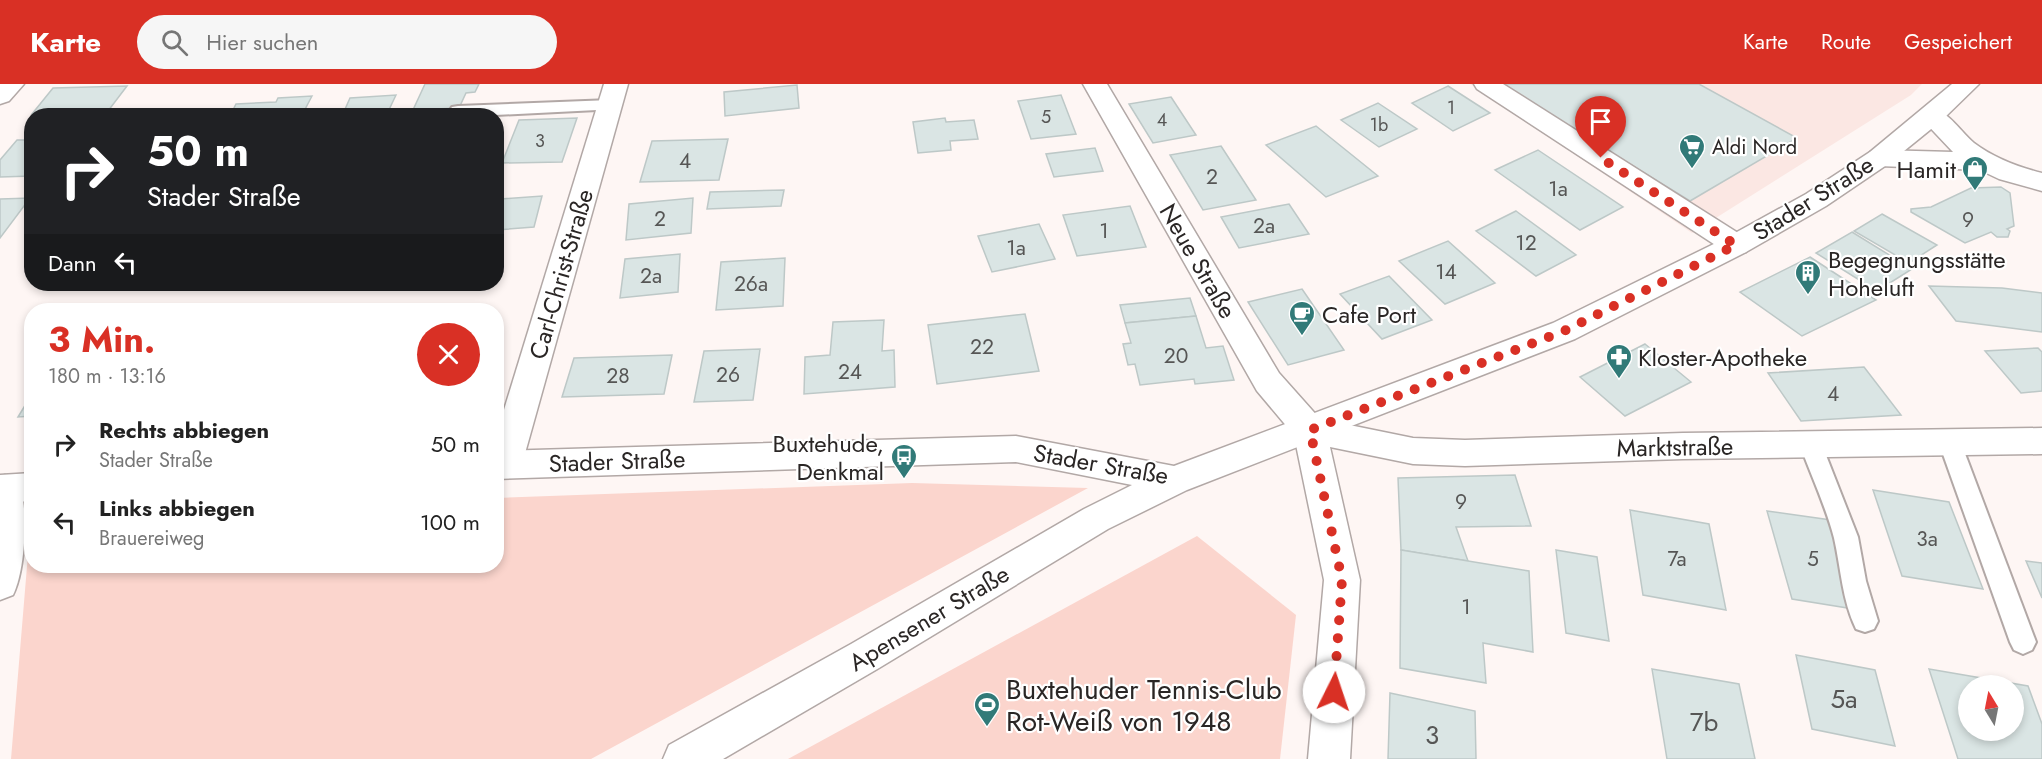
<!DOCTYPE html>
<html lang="de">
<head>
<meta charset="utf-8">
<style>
	body { margin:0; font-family:Jost,sans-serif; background:#f6f6f6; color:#222; height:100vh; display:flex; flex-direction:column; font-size:22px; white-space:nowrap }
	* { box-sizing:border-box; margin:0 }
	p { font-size:20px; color:#767676 }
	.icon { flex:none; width:33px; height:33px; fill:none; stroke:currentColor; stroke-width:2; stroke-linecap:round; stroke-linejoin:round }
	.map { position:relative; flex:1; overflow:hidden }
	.drawer { position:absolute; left:24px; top:219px; width:480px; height:270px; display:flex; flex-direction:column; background:#fff; border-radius:24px; box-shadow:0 3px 9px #0003 }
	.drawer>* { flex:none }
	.top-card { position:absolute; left:24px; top:24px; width:480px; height:183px; border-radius:24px; box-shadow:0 3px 9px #0003; background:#202124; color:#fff; overflow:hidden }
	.needle { width:39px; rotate:350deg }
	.tools { position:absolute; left:1958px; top:591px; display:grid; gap:12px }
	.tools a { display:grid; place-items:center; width:66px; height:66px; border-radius:50%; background:#fff; box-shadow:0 3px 9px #0003; font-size:30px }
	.pin { position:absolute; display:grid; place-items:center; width:51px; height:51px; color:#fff; margin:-62px -26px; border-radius:50% 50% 50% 0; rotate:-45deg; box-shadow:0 0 6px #0007 }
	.pin .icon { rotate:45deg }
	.me { position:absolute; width:66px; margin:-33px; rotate:4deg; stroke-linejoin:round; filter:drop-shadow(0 0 4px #0008) }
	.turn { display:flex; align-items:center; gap:21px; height:126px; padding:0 24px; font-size:27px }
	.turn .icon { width:78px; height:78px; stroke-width:2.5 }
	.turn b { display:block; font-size:42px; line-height:51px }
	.then { display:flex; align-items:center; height:57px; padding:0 24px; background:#0003; gap:12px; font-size:22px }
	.round { display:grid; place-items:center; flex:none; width:63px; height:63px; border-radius:32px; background:#f6f6f6 }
	.overview { display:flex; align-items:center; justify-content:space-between; height:102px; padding:0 24px }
	h1 { font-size:36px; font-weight:700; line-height:45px; color:#d93025 }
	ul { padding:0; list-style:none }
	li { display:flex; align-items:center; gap:18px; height:78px; padding:0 24px }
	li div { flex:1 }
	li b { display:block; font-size:22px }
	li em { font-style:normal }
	header { display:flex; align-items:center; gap:36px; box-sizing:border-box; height:84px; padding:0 30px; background:#d93025; color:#fff }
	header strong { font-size:28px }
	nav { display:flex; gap:33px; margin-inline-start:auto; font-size:21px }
	.search { width:420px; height:54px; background:#f6f6f6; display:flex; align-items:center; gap:15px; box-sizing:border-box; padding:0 21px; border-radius:33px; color:#767676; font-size:22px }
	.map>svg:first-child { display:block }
</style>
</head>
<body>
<header>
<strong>Karte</strong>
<div class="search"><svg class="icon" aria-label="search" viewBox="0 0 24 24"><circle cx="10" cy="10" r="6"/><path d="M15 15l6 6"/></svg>Hier suchen</div>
<nav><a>Karte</a><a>Route</a><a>Gespeichert</a></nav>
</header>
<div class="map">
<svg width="2042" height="675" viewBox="0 0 2042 675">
	<rect width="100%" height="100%" fill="#fef6f4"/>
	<path fill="#fbe7e3" d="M1470,0H1922L1911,11L1692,149Z"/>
	<g fill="#fbd5cd">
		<path d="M912,399L1088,404L591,675H11L31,434L32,482H496L497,414Z"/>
		<path d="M1197,452L1296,531L1280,675H788Z"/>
	</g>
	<g fill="#dae5e4" stroke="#bdc8c7" stroke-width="1.5" fill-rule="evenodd">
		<path d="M425,0H479L475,8L466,9L459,24L413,26Z"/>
		<path d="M1500,0H1699L1797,54L1690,117Z"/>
		<path d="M797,1L799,24L725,32L724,8Z"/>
		<path d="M127,2L108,27L32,30L53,4Z"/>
		<path d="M1448,2L1490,29L1453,47L1412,19Z"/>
		<path d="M396,11L386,32H342L350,14Z"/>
		<path d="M1061,11L1076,50L1031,55L1018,17Z"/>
		<path d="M312,12L302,31L230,32L236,20L276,18L278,14Z"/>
		<path d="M1171,13L1196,51L1153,59L1129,20Z"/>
		<path d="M1378,19L1417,45L1379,63L1341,36Z"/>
		<path d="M577,34L562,78L502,79L519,36Z"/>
		<path d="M945,34L946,38L974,36L978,55L950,57L951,66L918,69L913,38Z"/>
		<path d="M1316,42L1378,92L1326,113L1266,61Z"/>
		<path d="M728,55L719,96L640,98L652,57Z"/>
		<path d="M17,56H32V92L0,93V76Z"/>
		<path d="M1221,62L1256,116L1203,126L1170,71Z"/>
		<path d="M1095,64L1103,87L1054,93L1046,70Z"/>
		<path d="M1538,66L1623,123L1580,146L1495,86Z"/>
		<path d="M2001,103L2010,109L2014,142L2007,145L2010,147L2008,153H1997L1991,148L1965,159L1911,128V125L1931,123L1971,104Z"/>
		<path d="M784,106L781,122L707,125L710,108Z"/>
		<path d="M542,112L534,143L496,146V130L501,115Z"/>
		<path d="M30,114L0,154V115Z"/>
		<path d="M693,114L691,149L626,156L629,120Z"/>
		<path d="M1289,120L1309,150L1239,164L1221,133Z"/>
		<path d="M1130,122L1146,163L1077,172L1063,131Z"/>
		<path d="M1516,127L1576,171L1536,192L1476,147Z"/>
		<path d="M1882,130L1937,161L1909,179L1854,147Z"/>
		<path d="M1039,140L1055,175L992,188L978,152Z"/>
		<path d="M1852,148L1912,185L1877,207L1816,169Z"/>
		<path d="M1448,157L1495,199L1445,220L1399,177Z"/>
		<path d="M680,170L678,208L620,214L625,175Z"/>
		<path d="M1810,173L1876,216L1802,252L1740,208Z"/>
		<path d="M785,174L783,222L716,226L721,178Z"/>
		<path d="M1389,192L1432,236L1382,255L1340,210Z"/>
		<path d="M1929,202L2002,204L2042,209V248L1956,237Z"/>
		<path d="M1302,205L1344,266L1288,281L1248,218Z"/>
		<path d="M1190,214L1196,232L1125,239L1120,221Z"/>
		<path d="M388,220L386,226H332L333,224Z"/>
		<path d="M1025,230L1039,287L937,300L928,241Z"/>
		<path d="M1196,232L1206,264L1223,262L1234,296L1195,300L1194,295L1140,301L1135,280L1128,281L1123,260L1131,259L1125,239Z"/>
		<path d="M884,236L882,267L894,266L895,303L804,310L805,273L830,271L833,238Z"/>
		<path d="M1645,260L1691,298L1625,332L1580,293Z"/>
		<path d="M2038,264L2042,268V307L2021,309L1985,267Z"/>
		<path d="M760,265L753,316L694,318L704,267Z"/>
		<path d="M672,271L664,310L562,313L574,274Z"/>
		<path d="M1864,283L1901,331L1801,337L1768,289Z"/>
		<path d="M32,310V332L18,333Z"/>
		<path d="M1515,391L1531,442L1456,443L1468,477L1401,466L1398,394Z"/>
		<path d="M1873,406L1949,418L1983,505L1902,492Z"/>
		<path d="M1630,426L1709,440L1726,526L1643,511Z"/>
		<path d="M1767,427L1831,436L1860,526L1792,515Z"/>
		<path d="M1401,466L1529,487L1533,568L1483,559L1486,599L1400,584Z"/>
		<path d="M1556,466L1597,473L1609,557L1566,549Z"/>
		<path d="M2026,477L2042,479V514Z"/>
		<path d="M1796,571L1875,586L1895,662L1812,645Z"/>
		<path d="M1652,585L1739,600L1755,675H1667Z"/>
		<path d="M1929,585L2028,602L2042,640V675H1958ZM1968,602H2013V646H1968Z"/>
		<path d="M1390,609L1475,627L1476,675H1388Z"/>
	</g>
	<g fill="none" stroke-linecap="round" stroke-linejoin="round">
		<defs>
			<g id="lane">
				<path d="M611,16L617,17L620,21L617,25L476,32H455L449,27L452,23L458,22Z"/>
				<path d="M1950,350L1958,353L1961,359L2036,558L2032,566L2023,570L2014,566L2010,558L1939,359L1942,353Z"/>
				<path d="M1811,352L1819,355L1822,361L1858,453L1866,497L1878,537L1874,545L1865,548L1856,545C1842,516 1841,485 1834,454C1826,423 1811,391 1800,361L1803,355Z"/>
			</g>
			<g id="street">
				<path d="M0,0H24L9,17L0,20Z"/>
				<path d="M604,0H628L522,380L517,390L505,394L496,391V352Z"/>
				<path d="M1083,0H1107L1279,289L1320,335L1413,354L1465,356L1683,349L2042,344V370L1683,375L1465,382L1413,380L1330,363L1360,496L1350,675H1308L1324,496L1294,351L1257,307Z"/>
				<path d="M1474,0H1503L1746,154L1750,161L1746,168L1736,171L1726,168L1477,5Z"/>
				<path d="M1932,24C1949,28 1961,48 1974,59C1994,74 2018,83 2042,89V107L1999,95L1980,86L1879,82L1870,80L1866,74L1870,68L1879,66L1953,68L1919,32L1923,27Z"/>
				<path d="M5,391L17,395C30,420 25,487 13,511L0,516V393Z"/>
			</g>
			<g id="secondary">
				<path d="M1952,0H1979L1941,37L1888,80L1826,122L1746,168L1575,255L1187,406L1108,445L879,584L723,675H663L669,661L851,560L1084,425L1132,401L1016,378L496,395V367L1016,352L1174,382L1553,239L1726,154L1806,110L1870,68Z"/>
				<path d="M32,389V417L0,419V391Z"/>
			</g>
		</defs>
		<use href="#lane" stroke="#b2a8a6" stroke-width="4"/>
		<use href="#street" stroke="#b2a8a6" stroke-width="3"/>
		<use href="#secondary" stroke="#b2a8a6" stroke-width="3"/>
		<use href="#lane" fill="#fff" fill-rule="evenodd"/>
		<use href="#street" fill="#fff" fill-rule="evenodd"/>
		<use href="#secondary" fill="#fff" fill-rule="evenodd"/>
	</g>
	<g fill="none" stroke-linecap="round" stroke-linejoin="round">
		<path stroke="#d93025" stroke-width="10" stroke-dasharray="0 18" d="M1334,608L1342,496L1310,346L1564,247L1736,161L1601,74"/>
	</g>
	<defs>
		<symbol id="supermarket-pin" viewBox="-11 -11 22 30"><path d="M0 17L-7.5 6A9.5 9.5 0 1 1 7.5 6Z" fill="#317a78" stroke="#fff"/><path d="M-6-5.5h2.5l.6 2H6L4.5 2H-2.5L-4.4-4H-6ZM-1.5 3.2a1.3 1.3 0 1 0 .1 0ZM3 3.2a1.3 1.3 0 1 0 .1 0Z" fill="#fff"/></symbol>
		<symbol id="shop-pin" viewBox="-11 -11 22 30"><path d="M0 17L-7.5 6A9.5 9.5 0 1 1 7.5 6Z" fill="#317a78" stroke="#fff"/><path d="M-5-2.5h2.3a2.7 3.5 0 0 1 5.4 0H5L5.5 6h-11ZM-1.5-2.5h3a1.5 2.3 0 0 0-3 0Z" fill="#fff"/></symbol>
		<symbol id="building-pin" viewBox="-11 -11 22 30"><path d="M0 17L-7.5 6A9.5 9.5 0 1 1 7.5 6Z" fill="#317a78" stroke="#fff"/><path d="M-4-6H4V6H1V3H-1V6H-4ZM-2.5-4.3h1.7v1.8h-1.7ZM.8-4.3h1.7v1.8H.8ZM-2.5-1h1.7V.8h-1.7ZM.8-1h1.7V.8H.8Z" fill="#fff"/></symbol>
		<symbol id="cafe-pin" viewBox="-11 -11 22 30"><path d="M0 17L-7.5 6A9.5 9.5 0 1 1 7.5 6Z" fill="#317a78" stroke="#fff"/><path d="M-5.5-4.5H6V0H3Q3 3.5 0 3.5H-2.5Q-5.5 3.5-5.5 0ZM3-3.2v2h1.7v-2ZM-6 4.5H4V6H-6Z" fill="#fff"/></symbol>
		<symbol id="pharmacy-pin" viewBox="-11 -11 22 30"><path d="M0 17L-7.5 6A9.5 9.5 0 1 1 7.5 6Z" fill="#317a78" stroke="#fff"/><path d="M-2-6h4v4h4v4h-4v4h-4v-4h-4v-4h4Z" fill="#fff"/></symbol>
		<symbol id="bus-pin" viewBox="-11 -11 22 30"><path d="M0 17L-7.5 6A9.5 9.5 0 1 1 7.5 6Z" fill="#317a78" stroke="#fff"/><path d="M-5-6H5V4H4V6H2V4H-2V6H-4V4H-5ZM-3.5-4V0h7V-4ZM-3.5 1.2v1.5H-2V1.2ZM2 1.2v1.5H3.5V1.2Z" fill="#fff"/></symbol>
		<symbol id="stadium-pin" viewBox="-11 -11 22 30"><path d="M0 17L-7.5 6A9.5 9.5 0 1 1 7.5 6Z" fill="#317a78" stroke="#fff"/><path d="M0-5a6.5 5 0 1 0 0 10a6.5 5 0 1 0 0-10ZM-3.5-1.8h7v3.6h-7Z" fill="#fff"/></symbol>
	</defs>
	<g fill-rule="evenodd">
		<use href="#supermarket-pin" x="1677" y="48" width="30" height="40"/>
		<use href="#shop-pin" x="1960" y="70" width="30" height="40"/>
		<use href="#building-pin" x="1793" y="174" width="30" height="40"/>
		<use href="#cafe-pin" x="1287" y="215" width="30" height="40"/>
		<use href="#pharmacy-pin" x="1604" y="258" width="30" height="40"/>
		<use href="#bus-pin" x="889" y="358" width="30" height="40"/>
		<use href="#stadium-pin" x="972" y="606" width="30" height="40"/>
	</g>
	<g text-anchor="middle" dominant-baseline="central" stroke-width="4.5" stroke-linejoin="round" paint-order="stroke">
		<g font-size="18" fill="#565655">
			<text x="1451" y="24">1</text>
			<text x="1046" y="33">5</text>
			<text x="1162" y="36">4</text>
			<text x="1379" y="41">1b</text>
			<text x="540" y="57">3</text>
		</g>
		<g font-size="20" fill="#2a2625" stroke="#fff" text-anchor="start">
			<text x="1712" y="63">Aldi Nord</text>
		</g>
		<g font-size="21" fill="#565655">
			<text x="685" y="77">4</text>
			<text x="1212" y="93">2</text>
			<text x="1558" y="105">1a</text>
			<text x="660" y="135">2</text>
			<text x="1968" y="136">9</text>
			<text x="1264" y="142">2a</text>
			<text x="1104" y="147">1</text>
			<text x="1526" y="159">12</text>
			<text x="1016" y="164">1a</text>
			<text x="1446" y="188">14</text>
			<text x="651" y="192">2a</text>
			<text x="751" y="200">26a</text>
			<text x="982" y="263">22</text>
			<text x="1176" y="272">20</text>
			<text x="850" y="288">24</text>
			<text x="728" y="291">26</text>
			<text x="618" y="292">28</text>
			<text x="1833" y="310">4</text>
			<text x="1461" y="418">9</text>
			<text x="1927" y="455">3a</text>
			<text x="1677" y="475">7a</text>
			<text x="1813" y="475">5</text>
			<text x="1466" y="523">1</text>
		</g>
		<g font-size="24" fill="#2a2625" stroke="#fff" text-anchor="start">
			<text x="1956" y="85" text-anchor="end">Hamit</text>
			<text x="1828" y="175">Begegnungsstätte<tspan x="1828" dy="28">Hoheluft</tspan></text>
			<text x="1322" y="230">Cafe Port</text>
			<text x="1638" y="273">Kloster-Apotheke</text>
			<text x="884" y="359" text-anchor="end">Buxtehude,<tspan x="884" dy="28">Denkmal</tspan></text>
		</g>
		<g font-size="24" fill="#2a2625" stroke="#fff">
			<text transform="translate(1813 114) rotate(-32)">Stader Straße</text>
			<text transform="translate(1198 177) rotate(60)">Neue Straße</text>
			<text transform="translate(561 190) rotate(-74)">Carl-Christ-Straße</text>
			<text transform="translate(1675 363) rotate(-1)">Marktstraße</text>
			<text transform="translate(617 377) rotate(-2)">Stader Straße</text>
			<text transform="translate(1101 380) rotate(10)">Stader Straße</text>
			<text transform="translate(929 534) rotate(-31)">Apensener Straße</text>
		</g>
		<g font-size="26" fill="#565655">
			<text x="1844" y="615">5a</text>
			<text x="1704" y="638">7b</text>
			<text x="1432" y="651">3</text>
		</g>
		<g font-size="28" fill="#2a2625" stroke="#fff" text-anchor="start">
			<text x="1006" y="605">Buxtehuder Tennis-Club<tspan x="1006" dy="32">Rot-Weiß von 1948</tspan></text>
		</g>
	</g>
</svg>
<div class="tools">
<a><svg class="needle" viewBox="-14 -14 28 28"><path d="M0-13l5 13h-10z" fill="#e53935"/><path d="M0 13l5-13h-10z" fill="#767676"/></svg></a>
</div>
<div class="pin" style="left:1601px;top:74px;background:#d93025"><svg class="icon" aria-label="arrive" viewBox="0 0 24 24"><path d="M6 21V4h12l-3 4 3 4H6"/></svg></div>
<svg class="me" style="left:1334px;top:608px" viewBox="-20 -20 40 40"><circle r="19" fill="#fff"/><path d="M0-13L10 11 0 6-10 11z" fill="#d93025"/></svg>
<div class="top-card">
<div class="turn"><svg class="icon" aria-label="right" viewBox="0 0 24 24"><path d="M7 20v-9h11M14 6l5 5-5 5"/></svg><div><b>50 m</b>Stader Straße</div></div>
<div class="then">Dann<svg class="icon" aria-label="left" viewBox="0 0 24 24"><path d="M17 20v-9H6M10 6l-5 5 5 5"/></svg></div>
</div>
<section class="drawer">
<div class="overview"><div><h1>3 Min.</h1><p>180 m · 13:16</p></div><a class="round" style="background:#d93025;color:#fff"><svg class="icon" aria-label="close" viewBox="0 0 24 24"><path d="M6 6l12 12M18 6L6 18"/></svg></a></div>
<ul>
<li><svg class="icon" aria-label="right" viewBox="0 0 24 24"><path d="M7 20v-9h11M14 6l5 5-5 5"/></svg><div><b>Rechts abbiegen</b><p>Stader Straße</p></div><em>50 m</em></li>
<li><svg class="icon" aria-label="left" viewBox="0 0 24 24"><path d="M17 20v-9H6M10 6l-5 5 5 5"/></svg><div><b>Links abbiegen</b><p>Brauereiweg</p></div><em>100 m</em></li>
</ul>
</section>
</div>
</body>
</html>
